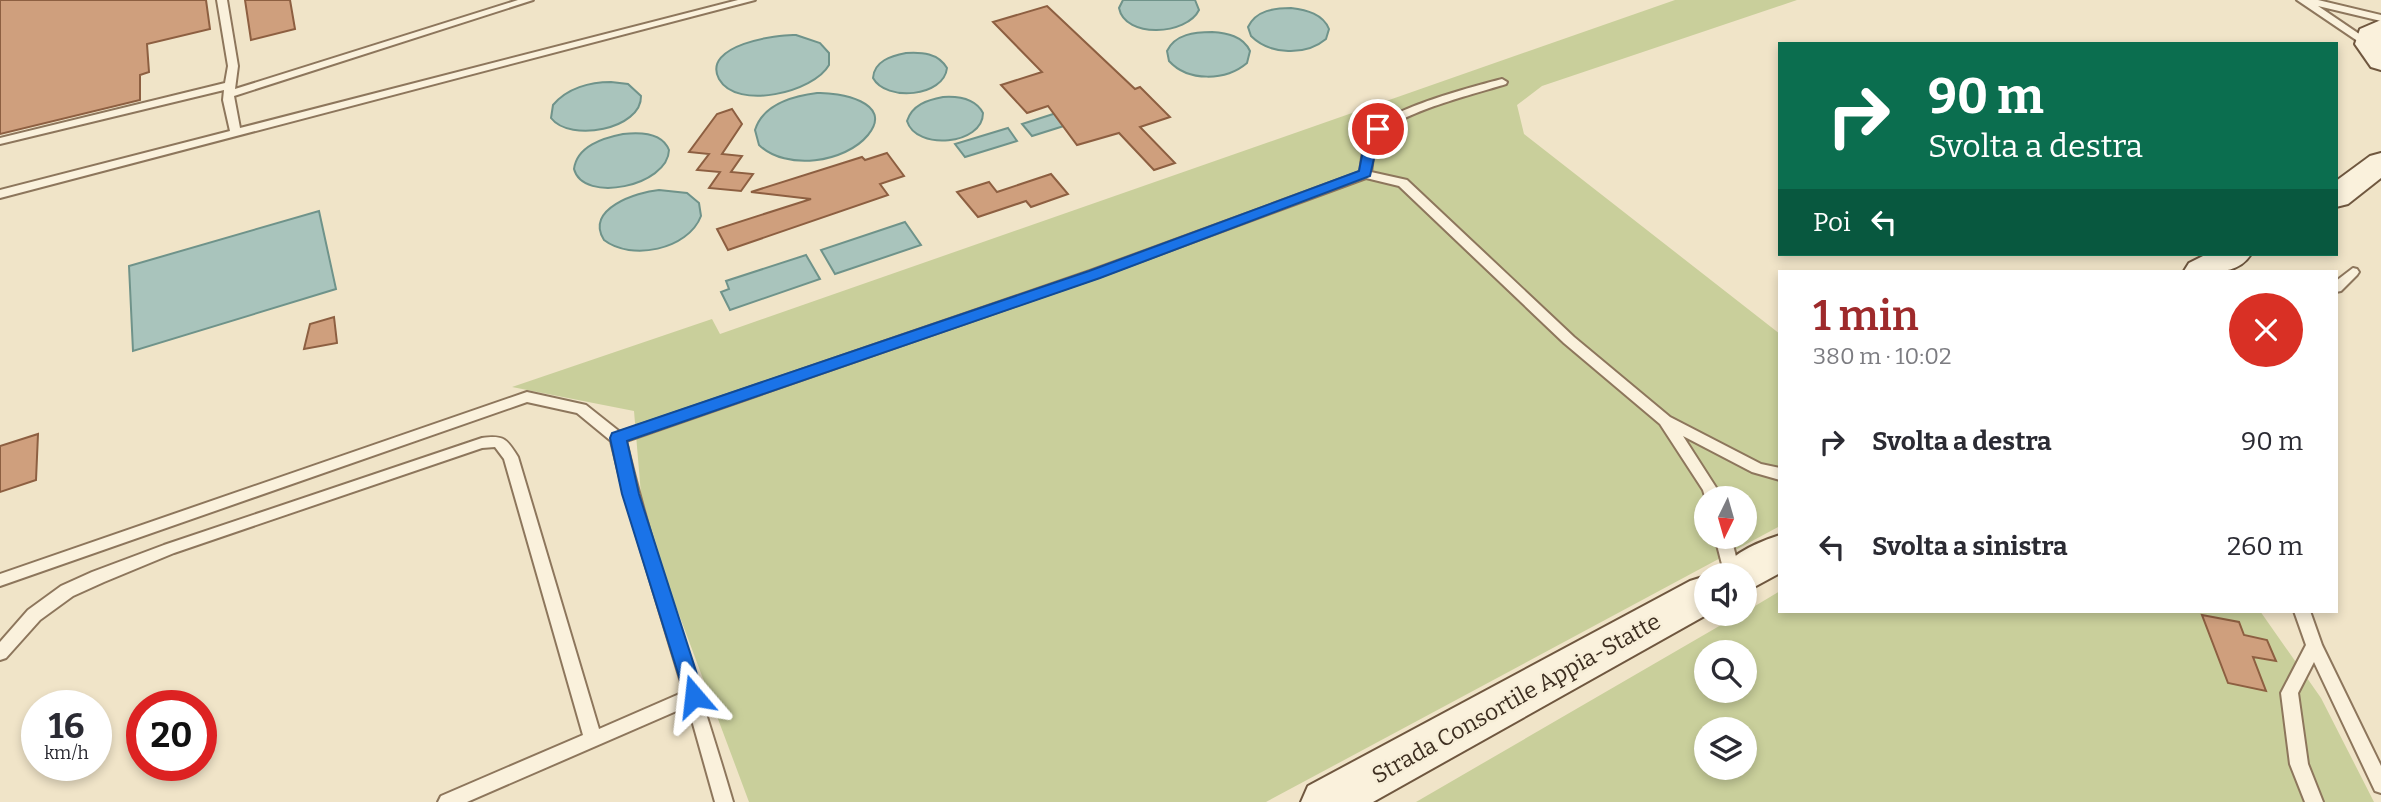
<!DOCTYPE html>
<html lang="it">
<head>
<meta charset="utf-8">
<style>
	body { margin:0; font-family:Bitter,serif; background:#f2f2f3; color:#2b2b33; height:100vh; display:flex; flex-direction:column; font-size:26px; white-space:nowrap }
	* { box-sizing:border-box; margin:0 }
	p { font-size:23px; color:#7c7c81 }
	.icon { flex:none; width:38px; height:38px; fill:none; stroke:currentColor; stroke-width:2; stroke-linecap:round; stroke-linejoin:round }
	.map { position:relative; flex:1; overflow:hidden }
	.sheet { position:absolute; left:1778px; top:270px; width:560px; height:343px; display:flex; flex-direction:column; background:#fff; border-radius:0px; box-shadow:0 4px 10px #0003 }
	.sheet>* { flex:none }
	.top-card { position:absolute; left:1778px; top:42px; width:560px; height:214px; border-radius:0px; box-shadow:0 4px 10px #0003; background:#0b6e4f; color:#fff; overflow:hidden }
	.needle { width:46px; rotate:185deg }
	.controls { position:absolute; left:1694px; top:486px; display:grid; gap:14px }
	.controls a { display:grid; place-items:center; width:63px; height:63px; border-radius:50%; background:#fff; box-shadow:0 4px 10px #0003; font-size:35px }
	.speed { position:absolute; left:21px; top:690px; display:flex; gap:14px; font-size:35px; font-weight:700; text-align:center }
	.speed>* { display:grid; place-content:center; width:91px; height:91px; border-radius:50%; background:#fff; box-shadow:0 4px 10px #0003; line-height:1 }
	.speed small { font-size:18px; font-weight:400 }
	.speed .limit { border:10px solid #d22; background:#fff; color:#111 }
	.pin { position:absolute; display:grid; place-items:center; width:60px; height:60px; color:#fff; margin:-30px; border:4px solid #fff; border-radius:50%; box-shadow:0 2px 7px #0007 }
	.me { position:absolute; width:77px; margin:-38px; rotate:343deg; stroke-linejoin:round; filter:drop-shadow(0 0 5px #0008) }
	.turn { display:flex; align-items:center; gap:24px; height:147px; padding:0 35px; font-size:32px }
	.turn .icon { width:91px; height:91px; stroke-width:2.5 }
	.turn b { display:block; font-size:49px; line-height:60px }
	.then { display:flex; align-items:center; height:66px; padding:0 35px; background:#0003; gap:14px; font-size:26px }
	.round { display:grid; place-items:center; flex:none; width:74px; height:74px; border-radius:37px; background:#f2f2f3 }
	.overview { display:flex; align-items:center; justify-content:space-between; height:119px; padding:0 35px }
	h1 { font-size:42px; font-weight:600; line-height:52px; color:#9e2a2b }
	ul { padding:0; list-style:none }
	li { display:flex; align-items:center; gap:21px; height:105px; padding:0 35px }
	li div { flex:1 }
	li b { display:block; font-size:26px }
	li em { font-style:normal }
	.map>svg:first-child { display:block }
</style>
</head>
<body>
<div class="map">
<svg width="2381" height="802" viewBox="0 0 2381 802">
	<rect width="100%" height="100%" fill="#f0e4c8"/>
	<g fill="#c9cf9b" fill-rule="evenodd">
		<path d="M1675,0H1797L1542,86L1517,105L1524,134L1780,334V526L1266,802H749L643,518L634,411L512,387L712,319L720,334ZM1706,499H1745V537H1706Z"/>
		<path d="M1780,591V611H2260L2321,698L2374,802H1416L1740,614H1745V612ZM1706,653H1745V691H1706ZM1706,730H1745V768H1706Z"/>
	</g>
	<g fill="#a9c4bc" stroke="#6f938a" stroke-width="2">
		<path d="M1123,0H1195L1199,10C1187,35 1125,39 1119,8Z"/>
		<path d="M1291,8C1307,10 1323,14 1329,29L1326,39C1306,56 1270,55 1251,36L1248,27C1256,10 1275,8 1291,8Z"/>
		<path d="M1212,32C1227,33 1243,36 1250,51L1247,63C1226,81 1188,82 1169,61L1167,51C1175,34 1195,32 1212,32Z"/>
		<path d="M796,35L820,43L829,53V65C814,92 737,111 719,79C701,45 778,34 796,35Z"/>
		<path d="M906,53C922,52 938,53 947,68C944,97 886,102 873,78C874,61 891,56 906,53Z"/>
		<path d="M611,82L628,84L641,96C642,129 570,143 551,118L553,105C567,88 590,82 611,82Z"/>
		<path d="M817,93C838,92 895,102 868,135C845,163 786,171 759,145L755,130C763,104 793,96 817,93Z"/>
		<path d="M943,97C958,96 975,98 983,113C983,145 916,151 907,121C912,105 927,100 943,97Z"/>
		<path d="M1072,108L1083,120L1032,136L1022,124Z"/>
		<path d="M1008,128L1017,141L965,157L955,144Z"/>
		<path d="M623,134C640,132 662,132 669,150C668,186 583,204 574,169C577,146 603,138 623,134Z"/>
		<path d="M659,190L687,193L699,203L701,216C688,250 631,261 604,240C584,209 637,192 659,190Z"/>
		<path d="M319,211L336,289L133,351L129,266Z"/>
		<path d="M905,222L921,245L835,274L821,250Z"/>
		<path d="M806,255L820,279L730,310L721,292L729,289L726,281Z"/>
	</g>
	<g fill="#cf9f7d" stroke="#8d5f41" stroke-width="2">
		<path d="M0,0H206L210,29L147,44L149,72L140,75V100L0,134Z"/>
		<path d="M245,0H290L295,29L251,40Z"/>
		<path d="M1047,6L1135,89L1140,87L1170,117L1140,127L1175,163L1154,170L1119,133L1077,145L1048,106L1027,113L1001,85L1042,72L993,22Z"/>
		<path d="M732,109L742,124L722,154L742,156L731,172L753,174L741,191L709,188L720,172L697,170L709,154L689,152L717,114Z"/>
		<path d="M887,153L904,176L880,184L888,195L728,250L717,229L811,199L751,192L862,157L865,160Z"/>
		<path d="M1051,174L1068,194L1031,207L1026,201L978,217L957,192L989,182L997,192Z"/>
		<path d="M334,317L337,343L304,349L310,324Z"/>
		<path d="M38,434L36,480L0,492V446Z"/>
		<path d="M2202,615L2239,622L2244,635L2267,640L2276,661L2253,657L2266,691L2228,683Z"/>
	</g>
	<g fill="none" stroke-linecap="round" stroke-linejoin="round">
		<defs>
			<g id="lane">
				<path d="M217,0H227L238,66L235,89L518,0H533L234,96L240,128L738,0H755L0,198V190L230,131L223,100L224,90L0,144V138L225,83L228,66Z"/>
				<path d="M2297,0H2318L2381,15V21L2318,6L2374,44L2373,46H2365Z"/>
				<path d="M1502,79L1507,82L1506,84C1478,93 1396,113 1381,135C1373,145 1373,160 1371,172L1407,180L1574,337L1670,417L1761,464L1780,468V480L1752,472L1683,436L1717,489L1720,499L1706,500L1703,490L1660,424L1564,343L1399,186L1366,178L1098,277L626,441C655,563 698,682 733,802H715L688,706L467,802H438L441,796L583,735L504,459L495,447L482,448L174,553L104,582L73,596L40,620L6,658L0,660V642L28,610L61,586L92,572L164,545L482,438C504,435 507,439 518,457L599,729L684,692L624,494L611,441L577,413L527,402L0,586V574L527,392L586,405L620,432L1090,271L1360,172C1362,158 1363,142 1372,131C1390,108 1472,87 1502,79Z"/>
				<path d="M2353,268L2357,269L2359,272L2357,275L2341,291L2336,292V281Z"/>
				<path d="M1715,537H1731L1741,576H1725Z"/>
				<path d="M2294,611H2310L2322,645L2381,766V793L2375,791L2314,662L2298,693L2308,764L2323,802H2305L2290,764L2281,693L2306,645Z"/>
			</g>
			<g id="secondary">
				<path d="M2381,20V70L2371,67L2355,44L2360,29Z"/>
				<path d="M2381,153V178L2348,204L2336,207V181L2370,156Z"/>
				<path d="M2207,254H2251C2237,277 2208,271 2184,271L2189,263Z"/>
				<path d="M1780,535V573L1745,592V576H1717C1728,555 1758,542 1780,535Z"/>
				<path d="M1706,576L1708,614L1373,802H1301L1308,786L1690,581Z"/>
			</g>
		</defs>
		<use href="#lane" stroke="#8d765c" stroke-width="4"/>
		<use href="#secondary" stroke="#6f573f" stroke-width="4"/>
		<use href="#lane" fill="#faf1dc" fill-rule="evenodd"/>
		<use href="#secondary" fill="#faf1dc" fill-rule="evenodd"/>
	</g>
	<path fill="#1a73e8" stroke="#114b97" stroke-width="2" d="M1378,125L1384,129L1377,145L1370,176L1100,278L627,441L639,494L704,696L701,702L694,704L687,702L622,494L610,438L612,433L1089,271L1359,171L1364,145L1373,126Z"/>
	<g text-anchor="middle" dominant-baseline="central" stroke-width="5" stroke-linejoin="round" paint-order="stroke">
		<g font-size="23" fill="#3d2e20" stroke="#f7eed8">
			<text transform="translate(1516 698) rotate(-29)">Strada Consortile Appia-Statte</text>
		</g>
	</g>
</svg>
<div class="controls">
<a><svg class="needle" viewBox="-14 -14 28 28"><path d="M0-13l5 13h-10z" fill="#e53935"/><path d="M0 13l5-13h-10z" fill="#7c7c81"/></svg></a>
<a><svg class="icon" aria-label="sound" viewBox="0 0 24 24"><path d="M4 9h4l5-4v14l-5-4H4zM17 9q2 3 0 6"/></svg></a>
<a><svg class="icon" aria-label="search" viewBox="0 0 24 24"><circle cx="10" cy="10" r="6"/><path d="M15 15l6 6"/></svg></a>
<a><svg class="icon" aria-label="layers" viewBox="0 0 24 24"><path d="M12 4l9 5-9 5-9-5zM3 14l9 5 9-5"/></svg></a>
</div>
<div class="speed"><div>16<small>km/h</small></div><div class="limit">20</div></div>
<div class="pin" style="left:1378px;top:129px;background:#d93025"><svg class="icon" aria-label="arrive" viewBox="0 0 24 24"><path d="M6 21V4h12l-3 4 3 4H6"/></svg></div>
<svg class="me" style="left:694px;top:696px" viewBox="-20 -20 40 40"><path d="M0-17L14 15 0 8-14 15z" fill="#1a73e8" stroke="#fff" stroke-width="4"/></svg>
<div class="top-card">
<div class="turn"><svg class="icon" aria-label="right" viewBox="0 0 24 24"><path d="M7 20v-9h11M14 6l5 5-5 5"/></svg><div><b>90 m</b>Svolta a destra</div></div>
<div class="then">Poi<svg class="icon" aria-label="left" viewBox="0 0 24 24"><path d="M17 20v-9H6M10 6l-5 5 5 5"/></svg></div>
</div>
<section class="sheet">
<div class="overview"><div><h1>1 min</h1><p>380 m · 10:02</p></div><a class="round" style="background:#d93025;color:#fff"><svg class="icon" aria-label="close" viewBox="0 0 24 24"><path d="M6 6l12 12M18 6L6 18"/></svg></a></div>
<ul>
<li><svg class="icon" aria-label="right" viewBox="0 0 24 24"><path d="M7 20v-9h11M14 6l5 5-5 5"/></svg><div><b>Svolta a destra</b></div><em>90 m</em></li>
<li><svg class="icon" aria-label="left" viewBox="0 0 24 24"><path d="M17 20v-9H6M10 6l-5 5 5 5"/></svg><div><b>Svolta a sinistra</b></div><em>260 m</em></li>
</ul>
</section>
</div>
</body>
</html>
